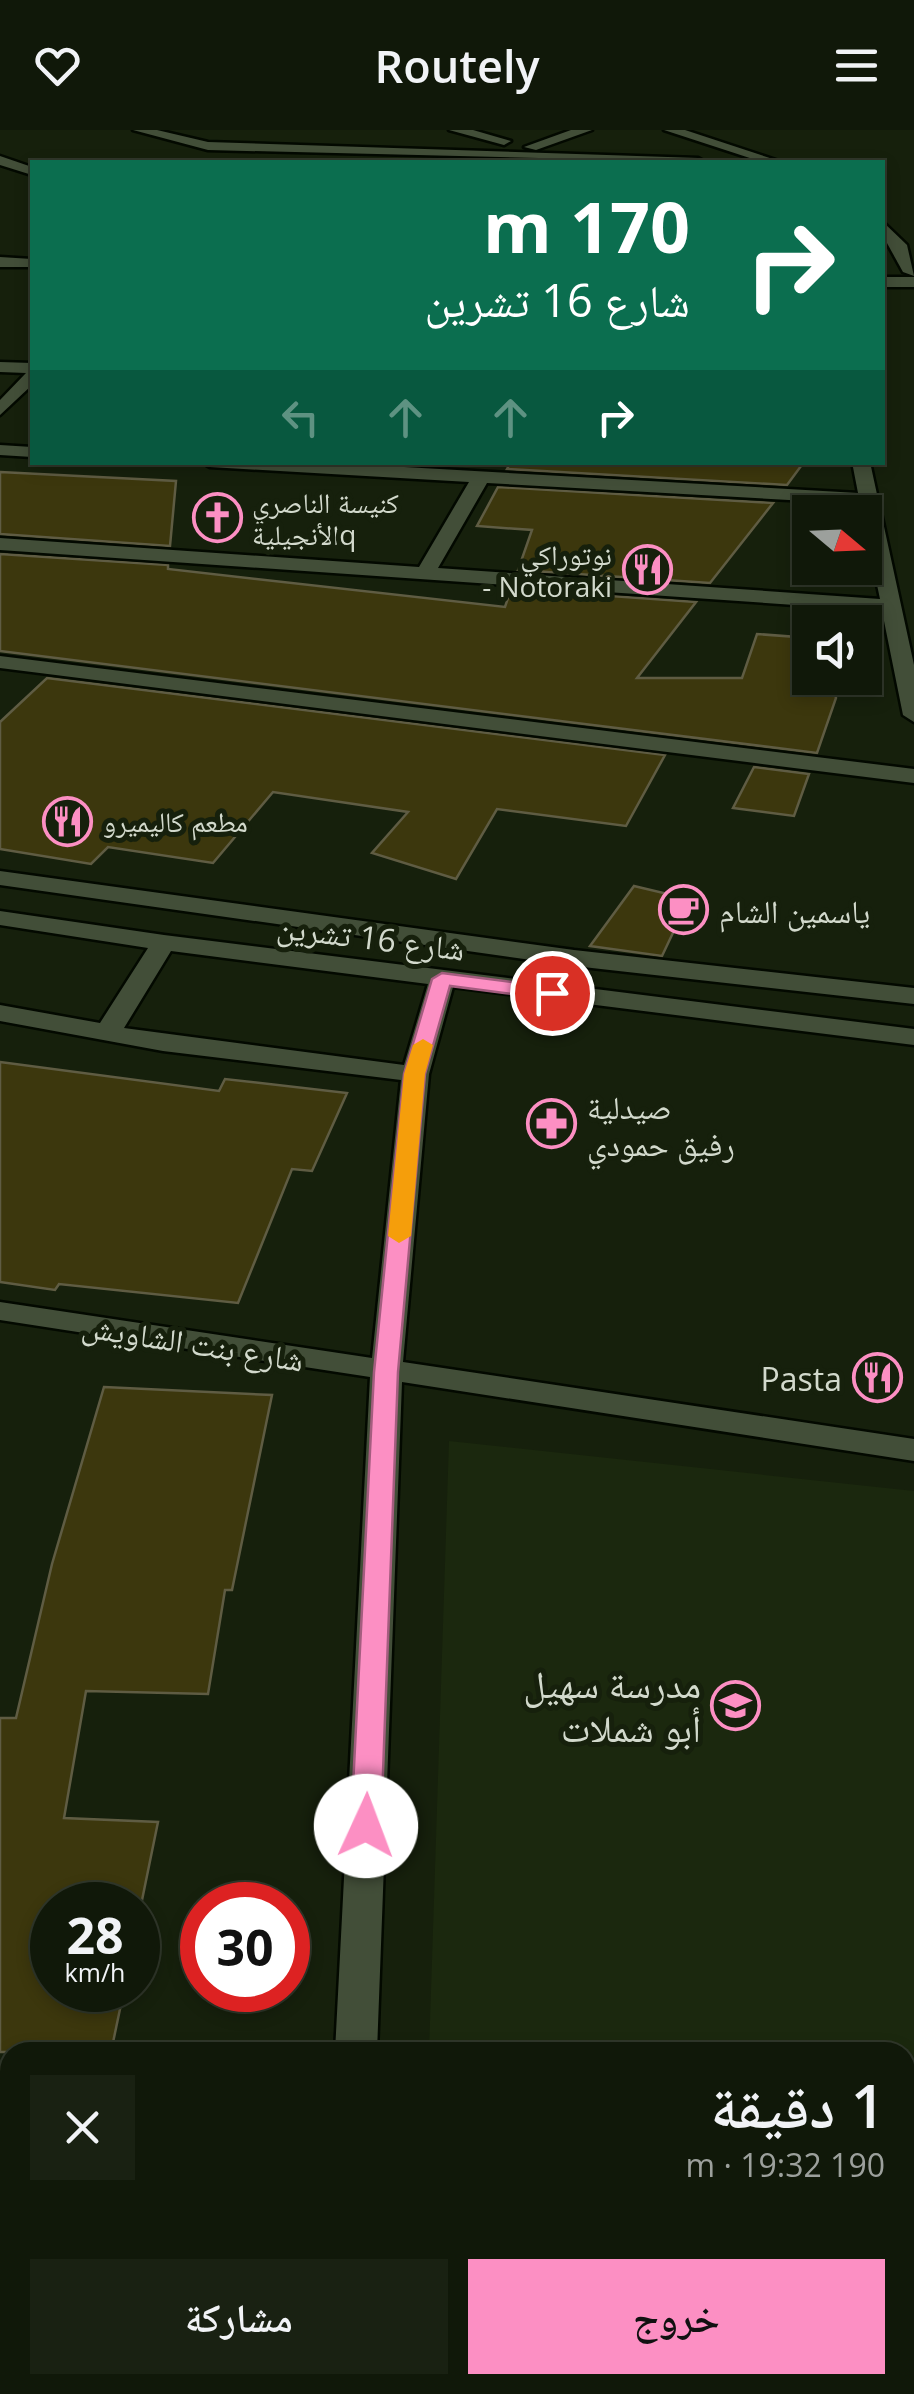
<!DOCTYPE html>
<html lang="ar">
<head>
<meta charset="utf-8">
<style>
	body { margin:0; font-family:"Open Sans","Noto Naskh Arabic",sans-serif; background:#192112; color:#f1f3f6; direction:rtl; height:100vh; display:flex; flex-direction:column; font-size:38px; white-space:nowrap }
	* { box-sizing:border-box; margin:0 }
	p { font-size:32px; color:#9ca09c }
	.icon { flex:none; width:55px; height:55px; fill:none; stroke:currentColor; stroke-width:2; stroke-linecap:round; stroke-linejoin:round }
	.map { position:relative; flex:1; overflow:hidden; direction:ltr }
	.sheet { position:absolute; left:0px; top:1912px; width:915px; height:352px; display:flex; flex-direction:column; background:#101809; border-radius:30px 30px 0 0; box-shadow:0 5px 15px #0003,0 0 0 2px #30372a; direction:rtl }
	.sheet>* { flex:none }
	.hud { position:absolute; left:30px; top:30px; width:855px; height:305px; border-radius:0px; box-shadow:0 5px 15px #0003,0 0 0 2px #30372a; direction:rtl; background:#0b6e4f; color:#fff; overflow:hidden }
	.needle { width:65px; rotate:109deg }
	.fabs { position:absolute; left:792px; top:365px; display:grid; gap:20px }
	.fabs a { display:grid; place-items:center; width:90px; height:90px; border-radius:0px; background:#101809; box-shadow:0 5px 15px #0003,0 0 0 2px #30372a; font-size:50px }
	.speed { position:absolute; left:30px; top:1752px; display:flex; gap:20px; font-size:50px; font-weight:700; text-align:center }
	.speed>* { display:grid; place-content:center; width:130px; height:130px; border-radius:50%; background:#101809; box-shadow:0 5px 15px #0003,0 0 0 2px #30372a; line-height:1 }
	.speed small { font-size:25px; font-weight:400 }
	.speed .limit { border:15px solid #d22; background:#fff; color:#111 }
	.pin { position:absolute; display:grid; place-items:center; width:85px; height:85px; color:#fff; margin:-42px; border:5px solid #fff; border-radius:50%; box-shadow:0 2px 10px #0007 }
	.me { position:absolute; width:110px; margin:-55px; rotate:2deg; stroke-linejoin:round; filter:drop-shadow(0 0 8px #0008) }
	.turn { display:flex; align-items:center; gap:35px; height:210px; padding:0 30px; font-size:45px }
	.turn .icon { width:130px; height:130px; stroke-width:2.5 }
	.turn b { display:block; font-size:70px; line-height:85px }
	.lanes { display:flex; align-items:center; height:95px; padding:0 30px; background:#0003; justify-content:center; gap:50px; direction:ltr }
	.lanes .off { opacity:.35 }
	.round { display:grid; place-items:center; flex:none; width:105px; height:105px; border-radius:0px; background:#192112 }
	.headline { display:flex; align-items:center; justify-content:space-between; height:170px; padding:0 30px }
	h1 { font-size:60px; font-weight:600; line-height:75px }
	.cta { display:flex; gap:20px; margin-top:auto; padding:20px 30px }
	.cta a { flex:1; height:115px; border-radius:0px; background:#fc8fc3; color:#111; font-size:40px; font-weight:600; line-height:115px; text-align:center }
	.cta a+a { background:#192112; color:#f1f3f6 }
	header { display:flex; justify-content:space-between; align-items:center; height:130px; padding:0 30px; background:#101809; font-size:45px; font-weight:600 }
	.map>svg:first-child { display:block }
</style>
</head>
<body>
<header><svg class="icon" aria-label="menu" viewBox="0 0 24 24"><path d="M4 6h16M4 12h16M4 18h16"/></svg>Routely<svg class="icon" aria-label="heart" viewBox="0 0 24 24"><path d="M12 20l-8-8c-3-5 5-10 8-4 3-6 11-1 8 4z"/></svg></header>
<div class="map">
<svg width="914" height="2264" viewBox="0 0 914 2264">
	<rect width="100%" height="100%" fill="#16200c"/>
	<path fill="#1b280e" d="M449,1311L914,1361V2264H418L419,2255H905V1922H429Z"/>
	<g fill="#3c370d" stroke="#5f5c43" stroke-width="2.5">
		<path d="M511,332H804L787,355L507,339Z"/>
		<path d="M0,342L176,351L170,416L0,404Z"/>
		<path d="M498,357L773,373L710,453L518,440L532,400L477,396Z"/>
		<path d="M0,424L168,435V439L505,477L511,459L696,472L637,548H742L757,504L810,508V548H830L836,568L817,623L0,521Z"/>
		<path d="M47,548L665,625L626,696L497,679L456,749L372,723L408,682L273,662L213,733L108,717L91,734L0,719V592Z"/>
		<path d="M754,637L809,644L794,686L733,678Z"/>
		<path d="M634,756L689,769L662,826L590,816Z"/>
		<path d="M0,932L219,961L225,949L347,963L312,1041L292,1039L238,1173L59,1154L55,1160L0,1152Z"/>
		<path d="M104,1257L272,1265L232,1460H225L208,1564L86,1561L64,1688L158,1692L141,1775H52V1860H124L111,1922H0V1588H16L52,1434Z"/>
	</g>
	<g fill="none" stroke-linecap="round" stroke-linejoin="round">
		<defs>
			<g id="minor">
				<path d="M133,0H157L208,12L698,28L705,32L208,20Z"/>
				<path d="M449,0H473L511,11L504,15Z"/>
				<path d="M571,0H592L536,20L524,17Z"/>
				<path d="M664,0H685L782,32H762Z"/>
				<path d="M0,26L32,37V45L0,35Z"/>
				<path d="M882,91L907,115L914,146L903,142L882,104Z"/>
				<path d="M0,127L32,129V137H0Z"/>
				<rect x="882" y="147" width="32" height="10"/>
				<path d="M0,232L32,233V255L0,285V270L26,243L0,242Z"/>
				<path d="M0,315L32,317V327L0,325Z"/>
				<path d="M201,332H316L858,363L852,332H870L914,535V592L903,585L882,481L0,420V408L419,437L469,352L210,337ZM487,353L860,374L880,469L438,438Z"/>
				<path d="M0,526L914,639V653L0,538Z"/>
				<path d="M0,741L574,820L914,858V874L574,836L0,755Z"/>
				<path d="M0,781L164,805L914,899V915L453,857L429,944L403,1232L914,1309V1331L402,1252L377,1922H335L370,1247L0,1190V1172L372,1228L401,950L163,921L0,891V875L100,893L148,818L0,795ZM171,821L428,854L404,935L124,898Z"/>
				<rect x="0" y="1975" width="10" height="36"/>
				<rect x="0" y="2114" width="10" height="40"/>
				<path d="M316,2255H362L361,2264H315Z"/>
			</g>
		</defs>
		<use href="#minor" stroke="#030900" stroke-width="5"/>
		<use href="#minor" fill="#424e38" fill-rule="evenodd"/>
	</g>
	<path fill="#fc8fc3" stroke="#a45d7f" stroke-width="2.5" d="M442,843L552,857L562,863L552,869L450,856L425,944L398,1242L381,1696L376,1703H356L351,1696L374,1242L404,944L432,849Z"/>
	<path fill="#f59e0b" d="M423,909L433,915L425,944L411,1106L399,1113L388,1106L404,944L413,915Z"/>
	<defs>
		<symbol id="church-ring" viewBox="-11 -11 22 22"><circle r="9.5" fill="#16200c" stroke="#fc8fc3" stroke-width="1.5"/><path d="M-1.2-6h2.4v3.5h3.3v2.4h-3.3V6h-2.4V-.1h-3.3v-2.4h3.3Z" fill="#fc8fc3"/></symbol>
		<symbol id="restaurant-ring" viewBox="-11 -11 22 22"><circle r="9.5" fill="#16200c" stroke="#fc8fc3" stroke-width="1.5"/><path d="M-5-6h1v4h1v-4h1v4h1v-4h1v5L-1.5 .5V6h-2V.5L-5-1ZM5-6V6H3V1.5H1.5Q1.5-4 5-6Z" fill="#fc8fc3"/></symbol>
		<symbol id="cafe-ring" viewBox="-11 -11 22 22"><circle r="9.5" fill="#16200c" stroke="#fc8fc3" stroke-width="1.5"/><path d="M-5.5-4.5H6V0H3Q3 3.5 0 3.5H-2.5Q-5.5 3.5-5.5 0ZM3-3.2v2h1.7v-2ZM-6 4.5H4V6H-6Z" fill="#fc8fc3"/></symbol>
		<symbol id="pharmacy-ring" viewBox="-11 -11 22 22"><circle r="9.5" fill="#16200c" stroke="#fc8fc3" stroke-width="1.5"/><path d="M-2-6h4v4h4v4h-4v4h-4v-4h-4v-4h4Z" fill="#fc8fc3"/></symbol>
		<symbol id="school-ring" viewBox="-11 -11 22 22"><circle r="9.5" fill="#16200c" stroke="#fc8fc3" stroke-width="1.5"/><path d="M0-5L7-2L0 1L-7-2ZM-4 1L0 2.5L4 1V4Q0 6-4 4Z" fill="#fc8fc3"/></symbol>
	</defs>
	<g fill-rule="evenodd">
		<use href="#church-ring" x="190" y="360" width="55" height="55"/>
		<use href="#restaurant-ring" x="620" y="412" width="55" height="55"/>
		<use href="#restaurant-ring" x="40" y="664" width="55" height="55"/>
		<use href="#cafe-ring" x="656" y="752" width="55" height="55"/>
		<use href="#pharmacy-ring" x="524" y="966" width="55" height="55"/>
		<use href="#restaurant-ring" x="850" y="1220" width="55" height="55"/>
		<use href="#school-ring" x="708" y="1548" width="55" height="55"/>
	</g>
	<g text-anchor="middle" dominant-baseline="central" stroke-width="10" stroke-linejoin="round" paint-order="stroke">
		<g font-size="28" fill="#d2d9cc" stroke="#16200c" text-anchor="start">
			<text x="252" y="372">كنيسة الناصري<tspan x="252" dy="32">الأنجيليةq</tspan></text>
			<text x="612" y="424" text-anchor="end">نوتوراكي<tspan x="612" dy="32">- Notoraki</tspan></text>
			<text x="103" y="691">مطعم كاليميرو</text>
		</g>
		<g font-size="32" fill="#d2d9cc" stroke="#16200c" text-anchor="start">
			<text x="719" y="780">ياسمين الشام</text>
			<text x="587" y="976">صيدلية<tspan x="587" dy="37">رفيق حمودي</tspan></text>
			<text x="842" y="1248" text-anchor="end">Pasta</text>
		</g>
		<g font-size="32" fill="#d2d9cc" stroke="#16200c">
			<text transform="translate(371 807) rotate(7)">شارع 16 تشرين</text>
			<text transform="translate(193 1212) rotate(9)">شارع بنت الشاويش</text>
		</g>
		<g font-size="38" fill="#d2d9cc" stroke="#16200c" text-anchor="end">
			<text x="701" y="1553">مدرسة سهيل<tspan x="701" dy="44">أبو شملات</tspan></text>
		</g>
	</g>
</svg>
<div class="fabs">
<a><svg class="needle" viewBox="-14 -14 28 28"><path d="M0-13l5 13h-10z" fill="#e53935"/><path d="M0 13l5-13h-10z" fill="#9ca09c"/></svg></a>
<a><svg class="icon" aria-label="sound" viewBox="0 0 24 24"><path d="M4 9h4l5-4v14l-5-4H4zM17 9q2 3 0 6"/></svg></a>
</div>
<div class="speed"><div>28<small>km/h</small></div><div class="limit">30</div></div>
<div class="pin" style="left:552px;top:863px;background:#d93025"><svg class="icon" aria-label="arrive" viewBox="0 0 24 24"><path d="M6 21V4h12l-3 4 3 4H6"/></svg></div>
<svg class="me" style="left:366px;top:1696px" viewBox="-20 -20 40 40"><circle r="19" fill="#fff"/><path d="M0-13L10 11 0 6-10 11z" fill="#fc8fc3"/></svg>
<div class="hud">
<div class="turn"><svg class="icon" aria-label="right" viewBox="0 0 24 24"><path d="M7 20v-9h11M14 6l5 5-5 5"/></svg><div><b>170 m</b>شارع 16 تشرين</div></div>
<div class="lanes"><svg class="icon off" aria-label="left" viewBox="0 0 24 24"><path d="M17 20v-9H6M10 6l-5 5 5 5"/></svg><svg class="icon off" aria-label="ahead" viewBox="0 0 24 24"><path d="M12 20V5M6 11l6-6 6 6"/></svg><svg class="icon off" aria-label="ahead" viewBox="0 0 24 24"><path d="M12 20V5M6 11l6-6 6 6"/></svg><svg class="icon" aria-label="right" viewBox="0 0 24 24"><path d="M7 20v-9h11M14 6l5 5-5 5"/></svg></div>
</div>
<section class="sheet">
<div class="headline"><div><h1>1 دقيقة</h1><p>190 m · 19:32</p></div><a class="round"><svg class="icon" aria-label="close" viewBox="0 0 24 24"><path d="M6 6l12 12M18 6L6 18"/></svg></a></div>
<div class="cta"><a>خروج</a><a>مشاركة</a></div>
</section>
</div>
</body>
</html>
